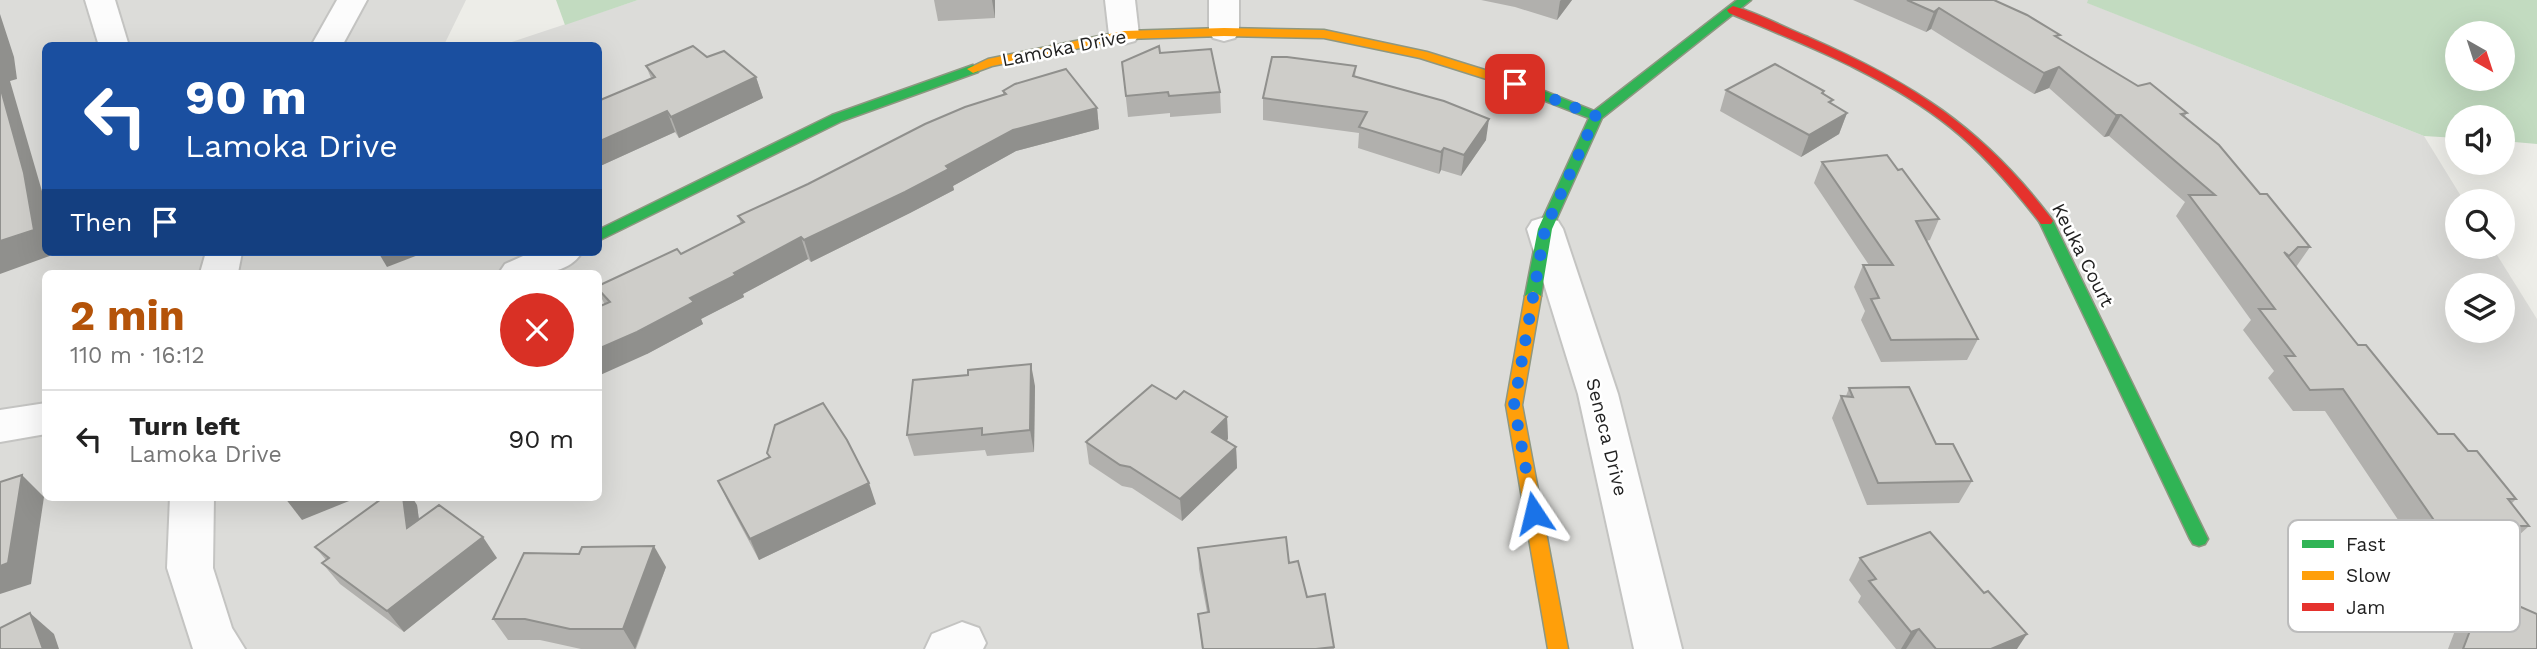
<!DOCTYPE html>
<html lang="en">
<head>
<meta charset="utf-8">
<style>
	body { margin:0; font-family:"Work Sans",sans-serif; background:#f6f6f6; color:#222; height:100vh; display:flex; flex-direction:column; font-size:26px; white-space:nowrap }
	* { box-sizing:border-box; margin:0 }
	p { font-size:23px; color:#767676 }
	.icon { flex:none; width:38px; height:38px; fill:none; stroke:currentColor; stroke-width:2; stroke-linecap:round; stroke-linejoin:round }
	.map { position:relative; flex:1; overflow:hidden }
	.side { position:absolute; left:42px; top:270px; width:560px; height:231px; display:flex; flex-direction:column; background:#fff; border-radius:10px; box-shadow:0 7px 28px #0002 }
	.side>* { flex:none }
	.top-card { position:absolute; left:42px; top:42px; width:560px; height:214px; border-radius:10px; box-shadow:0 7px 28px #0002; background:#1a4fa0; color:#fff; overflow:hidden }
	.needle { width:46px; rotate:141deg }
	.tools { position:absolute; left:2445px; top:21px; display:grid; gap:14px }
	.tools a { display:grid; place-items:center; width:70px; height:70px; border-radius:50%; background:#fff; box-shadow:0 7px 28px #0002; font-size:35px }
	.pin { position:absolute; display:grid; place-items:center; width:60px; height:60px; color:#fff; margin:-30px; border-radius:14px; box-shadow:0 4px 10px #0006 }
	.me { position:absolute; width:77px; margin:-38px; rotate:350deg; stroke-linejoin:round; filter:drop-shadow(0 0 5px #0008) }
	.turn { display:flex; align-items:center; gap:24px; height:147px; padding:0 28px; font-size:32px }
	.turn .icon { width:91px; height:91px; stroke-width:2.5 }
	.turn b { display:block; font-size:49px; line-height:60px }
	.then { display:flex; align-items:center; height:66px; padding:0 28px; background:#0003; gap:14px; font-size:26px }
	.round { display:grid; place-items:center; flex:none; width:74px; height:74px; border-radius:37px; background:#f6f6f6 }
	.head { display:flex; align-items:center; justify-content:space-between; height:119px; padding:0 28px }
	h1 { font-size:42px; font-weight:700; line-height:52px; color:#b45309 }
	ul { padding:0; list-style:none }
	li { display:flex; align-items:center; gap:21px; height:98px; padding:0 28px; border-top:2px solid #e0e0e0 }
	li div { flex:1 }
	li b { display:block; font-size:26px }
	li em { font-style:normal }
	.map>svg:first-child { display:block }
</style>
</head>
<body>
<div class="map">
<svg width="2537" height="649" viewBox="0 0 2537 649">
	<rect width="100%" height="100%" fill="#edede8"/>
	<path fill="#dcdcd9" fill-rule="evenodd" d="M0,0H466L444,45L46,46V252H598V46L503,45L638,0H2088V3L2424,136L2464,201H2457V247H2492L2537,319V649H0ZM46,273H598V497H46ZM2457,285H2502V331H2457Z"/>
	<g fill="#c2dbc0" fill-rule="evenodd">
		<path d="M556,0H638L565,25Z"/>
		<path d="M2088,0H2537V144L2503,141L2502,117H2457V138L2424,136L2087,3ZM2457,33H2502V79H2457Z"/>
	</g>
	<g fill="none" stroke-linecap="round" stroke-linejoin="round">
		<defs>
			<g id="street">
				<path d="M85,0H115L129,46H99Z"/>
				<path d="M337,0H367L342,46H311Z"/>
				<path d="M1105,0H1135L1139,35L1135,41L1124,44L1113,41L1109,35Z"/>
				<path d="M1209,0H1239V32L1235,38L1224,41L1213,38L1209,32Z"/>
				<path d="M1545,217L1558,221L1563,229L1618,394L1682,649H1634L1578,394L1527,229L1532,221Z"/>
				<path d="M206,252H242L238,273H200Z"/>
				<path d="M532,252H582C566,279 527,273 499,273L505,264Z"/>
				<path d="M46,403V434L0,442V410Z"/>
				<path d="M170,497H214L213,568L232,628L245,649H193L167,568Z"/>
				<path d="M962,622L979,628L986,643L983,649H925L932,634Z"/>
			</g>
			<g id="fast">
				<path d="M1737,0H1751L1602,118L1552,229L1541,296L1538,300H1528L1525,296L1538,229L1589,118L1507,86V80H1517L1594,111Z"/>
				<path d="M973,65L979,69L978,72L842,121L598,241V230L832,115Z"/>
				<path d="M2046,216L2053,221L2208,539L2205,544L2199,546L2193,544L2190,539L2039,221Z"/>
			</g>
			<g id="slow">
				<path d="M1224,28L1324,30L1427,52L1517,80L1518,83L1512,87L1420,58L1324,38L1224,36L1124,39L992,66L973,73L967,69L988,59L1124,31Z"/>
				<path d="M1533,291L1541,296L1522,405L1568,649H1548L1506,405L1525,296Z"/>
			</g>
			<path id="jam" d="M1733,6C1758,13 1783,27 1808,37C1911,82 1982,127 2051,218L2053,221L2051,224H2041C2014,189 1985,155 1950,127C1885,75 1805,45 1729,13L1727,10Z"/>
		</defs>
		<use href="#street" stroke="#c4c4c2" stroke-width="4"/>
		<use href="#fast" stroke="#8e9781" stroke-width="3"/>
		<use href="#slow" stroke="#8e9781" stroke-width="3"/>
		<use href="#jam" stroke="#8e9781" stroke-width="3"/>
		<use href="#street" fill="#fcfcfc" fill-rule="evenodd"/>
		<use href="#fast" fill="#30b455" fill-rule="evenodd"/>
		<use href="#slow" fill="#ff9f0a" fill-rule="evenodd"/>
		<use href="#jam" fill="#e5322d" fill-rule="evenodd"/>
	</g>
	<g fill="#b1b0ad">
		<path d="M934,0H995V18L938,21Z"/>
		<path d="M1481,0H1572L1557,20L1515,7Z"/>
		<path d="M1853,0H1994L2138,86L2187,113L2184,117L2310,247L2296,267L2358,345L2438,434L2468,451L2516,499L2511,504L2529,526L2506,547L2417,548L2325,411H2293L2268,378L2274,371L2243,330L2251,320L2176,216L2185,202L2109,136L2104,137L2049,88L2034,94L1931,29L1926,32Z"/>
		<path d="M1160,53L1220,92L1221,113L1170,117V113L1128,117L1122,62Z"/>
		<path d="M707,57L756,77L763,98L679,138L675,132L598,167V101L651,78L646,66Z"/>
		<path d="M1356,66L1355,77L1486,140L1461,176L1441,170L1439,174L1358,148L1359,133L1263,120V98Z"/>
		<path d="M1726,90L1824,91L1823,94L1831,104L1847,113L1839,134L1801,157L1720,111Z"/>
		<path d="M1003,91L1097,108L1099,129L1016,151L953,186L954,190L910,213L811,262L808,259L743,294L744,297L701,319L703,324L647,354L605,305L598,291V286L681,254L741,224L738,216L1003,95Z"/>
		<path d="M1822,162L1898,170L1939,219L1930,240L1926,241L1978,339L1967,360L1881,362L1861,320L1865,311L1854,287L1863,265H1869L1814,183Z"/>
		<path d="M968,375L1035,386L1034,452L987,456L985,450L914,456L907,435Z"/>
		<path d="M1849,388L1936,444L1972,481L1959,503L1867,505L1832,418L1841,396H1846Z"/>
		<path d="M1176,399L1227,417L1228,439L1226,441L1236,447L1237,468L1182,521L1132,488L1122,486L1089,464L1086,442Z"/>
		<path d="M767,453L876,504L759,560L728,502L718,481L769,458Z"/>
		<path d="M417,505L419,520L497,558L404,632L340,584L322,563L326,560L315,547Z"/>
		<path d="M1198,548L1289,563L1334,647V649H1202L1198,614L1207,612L1199,569Z"/>
		<path d="M1860,558L2017,649H1896L1858,602L1861,596L1849,580Z"/>
		<path d="M666,567L636,649H581L540,640H508L493,619Z"/>
		<path d="M2487,592L2537,649H2448L2456,628L2463,622L2464,613Z"/>
	</g>
	<g fill="#90908d">
		<path d="M992,0H995V18Z"/>
		<path d="M1561,0H1572L1557,20L1560,1Z"/>
		<path d="M1939,8L1931,29L1926,32L1934,12Z"/>
		<path d="M0,14L14,57L17,79L10,81L46,205V252H55V254L0,274Z"/>
		<path d="M2059,67L2049,88L2034,94L2044,73Z"/>
		<path d="M756,77L763,98L679,138L671,117Z"/>
		<path d="M1097,108L1099,129L1016,151L953,186L954,190L910,213L811,262L804,240L1013,130Z"/>
		<path d="M667,111L675,132L598,167V142Z"/>
		<path d="M1847,113L1839,134L1801,157L1809,135Z"/>
		<path d="M2116,115H2121L2109,136L2104,137Z"/>
		<path d="M1489,119L1486,140L1461,176L1464,155Z"/>
		<path d="M1444,148L1441,170L1439,174L1441,152Z"/>
		<path d="M801,237L808,259L743,294L744,297L701,319L703,324L647,354L598,376V349L734,273Z"/>
		<path d="M378,252H426L387,267Z"/>
		<path d="M1031,364L1035,386L1034,452L1030,430Z"/>
		<path d="M1227,417L1228,439L1213,453L1212,432Z"/>
		<path d="M1236,447L1237,468L1182,521L1180,499Z"/>
		<path d="M22,475L44,497L31,584L0,594V566Z"/>
		<path d="M869,483L876,504L759,560L750,539Z"/>
		<path d="M288,497H359L302,520L285,498Z"/>
		<path d="M403,497H412L417,505L423,550L407,528Z"/>
		<path d="M483,537L497,558L404,632L387,611Z"/>
		<path d="M654,546L666,567L635,649L623,629Z"/>
		<path d="M30,613L54,634L59,649H43Z"/>
		<path d="M1919,629L1906,649H1901L1911,632Z"/>
		<path d="M2027,634L2017,649H1991Z"/>
	</g>
	<g fill="#cecdc9" stroke="#90908d" stroke-width="2">
		<path d="M1907,0H1994L2027,15L2060,35L2055,36L2138,86L2150,83L2187,113L2181,114L2219,145L2260,194H2267L2310,247H2298L2289,256L2284,252L2358,345H2366L2438,434H2454L2468,451H2477L2516,499H2508L2529,526H2438L2343,389L2310,390L2285,356H2295L2259,309H2275L2189,195H2215L2121,115H2116L2059,67L2044,73L1939,8L1934,12Z"/>
		<path d="M693,46L707,57L724,51L756,77L671,117L667,111L598,142V101L655,77L646,66Z"/>
		<path d="M1159,46L1160,53L1211,49L1220,92L1169,96L1168,92L1126,96L1122,62Z"/>
		<path d="M1272,57H1287L1356,66L1353,76L1444,101L1489,119L1464,155L1444,148L1441,152L1359,127L1367,112L1263,98Z"/>
		<path d="M1775,64L1824,91L1822,93L1833,100L1829,102L1847,113L1809,135L1726,90Z"/>
		<path d="M1066,69L1097,108L1013,130L946,166L949,169L905,192L804,240L801,237L734,273L736,275L690,298L694,302L637,332L598,349V307L610,302L598,289V286L677,249L681,254L744,222L738,216L808,184L925,124L965,107L1006,94L1003,91L1015,84Z"/>
		<path d="M0,86L24,173L34,230L0,241Z"/>
		<path d="M1887,155L1898,170L1902,169L1939,219L1916,221L1978,339L1891,340L1871,299L1879,298L1863,265H1893L1822,162Z"/>
		<path d="M1031,364L1030,430L982,435V428L907,435L913,380L968,375V370Z"/>
		<path d="M1152,385L1176,399L1184,391L1227,417L1212,432L1236,447L1180,499L1130,467L1120,465L1086,442Z"/>
		<path d="M1909,387L1936,444H1953L1972,481L1878,483L1841,396L1853,397L1849,388Z"/>
		<path d="M823,403L847,440L869,483L750,539L718,481L770,457L767,453L775,425Z"/>
		<path d="M22,475L8,563L0,566V482Z"/>
		<path d="M384,497H403L407,528L439,505L483,537L387,611L322,563L329,558L315,547Z"/>
		<path d="M1930,532L1984,593L1988,591L2027,634L1991,649H1936L1919,629L1911,632L1869,581L1876,579L1860,558Z"/>
		<path d="M1286,537L1289,563L1298,561L1307,597L1325,594L1334,647L1316,649H1203L1198,614L1209,612L1198,548Z"/>
		<path d="M654,546L623,629H570L525,619H493L524,553L579,554L582,547Z"/>
		<path d="M2487,592L2537,614V649H2463L2479,607L2485,610Z"/>
		<path d="M30,613L43,649H0V628Z"/>
	</g>
	<g fill="none" stroke-linecap="round" stroke-linejoin="round">
		<path stroke="#1a73e8" stroke-width="12" stroke-dasharray="0 21.6" d="M1515,84L1596,116L1545,229L1514,405L1534,513"/>
	</g>
	<g text-anchor="middle" dominant-baseline="central" stroke-width="5" stroke-linejoin="round" paint-order="stroke">
		<g font-size="19" fill="#1f1f1f" stroke="#fff">
			<text transform="translate(1064 48) rotate(-11)">Lamoka Drive</text>
			<text transform="translate(2083 255) rotate(63)">Keuka Court</text>
			<text transform="translate(1607 437) rotate(76)">Seneca Drive</text>
		</g>
	</g>
	<rect x="2288" y="520" width="232" height="112" rx="10" fill="#fff" stroke="#bcbcbc" stroke-width="2"/>
	<rect x="2302" y="540" width="32" height="8" fill="#30b455"/>
	<rect x="2302" y="571" width="32" height="9" fill="#ff9f0a"/>
	<rect x="2302" y="603" width="32" height="8" fill="#e5322d"/>
	<g font-size="19" fill="#1f1f1f">
		<text x="2346" y="551">Fast</text>
		<text x="2346" y="582">Slow</text>
		<text x="2346" y="614">Jam</text>
	</g>
</svg>
<div class="tools">
<a><svg class="needle" viewBox="-14 -14 28 28"><path d="M0-13l5 13h-10z" fill="#e53935"/><path d="M0 13l5-13h-10z" fill="#767676"/></svg></a>
<a><svg class="icon" aria-label="sound" viewBox="0 0 24 24"><path d="M4 9h4l5-4v14l-5-4H4zM17 9q2 3 0 6"/></svg></a>
<a><svg class="icon" aria-label="search" viewBox="0 0 24 24"><circle cx="10" cy="10" r="6"/><path d="M15 15l6 6"/></svg></a>
<a><svg class="icon" aria-label="layers" viewBox="0 0 24 24"><path d="M12 4l9 5-9 5-9-5zM3 14l9 5 9-5"/></svg></a>
</div>
<div class="pin" style="left:1515px;top:84px;background:#d93025"><svg class="icon" aria-label="arrive" viewBox="0 0 24 24"><path d="M6 21V4h12l-3 4 3 4H6"/></svg></div>
<svg class="me" style="left:1534px;top:513px" viewBox="-20 -20 40 40"><path d="M0-17L14 15 0 8-14 15z" fill="#1a73e8" stroke="#fff" stroke-width="4"/></svg>
<div class="top-card">
<div class="turn"><svg class="icon" aria-label="left" viewBox="0 0 24 24"><path d="M17 20v-9H6M10 6l-5 5 5 5"/></svg><div><b>90 m</b>Lamoka Drive</div></div>
<div class="then">Then<svg class="icon" aria-label="arrive" viewBox="0 0 24 24"><path d="M6 21V4h12l-3 4 3 4H6"/></svg></div>
</div>
<section class="side">
<div class="head"><div><h1>2 min</h1><p>110 m · 16:12</p></div><a class="round" style="background:#d93025;color:#fff"><svg class="icon" aria-label="close" viewBox="0 0 24 24"><path d="M6 6l12 12M18 6L6 18"/></svg></a></div>
<ul>
<li><svg class="icon" aria-label="left" viewBox="0 0 24 24"><path d="M17 20v-9H6M10 6l-5 5 5 5"/></svg><div><b>Turn left</b><p>Lamoka Drive</p></div><em>90 m</em></li>
</ul>
</section>
</div>
</body>
</html>
